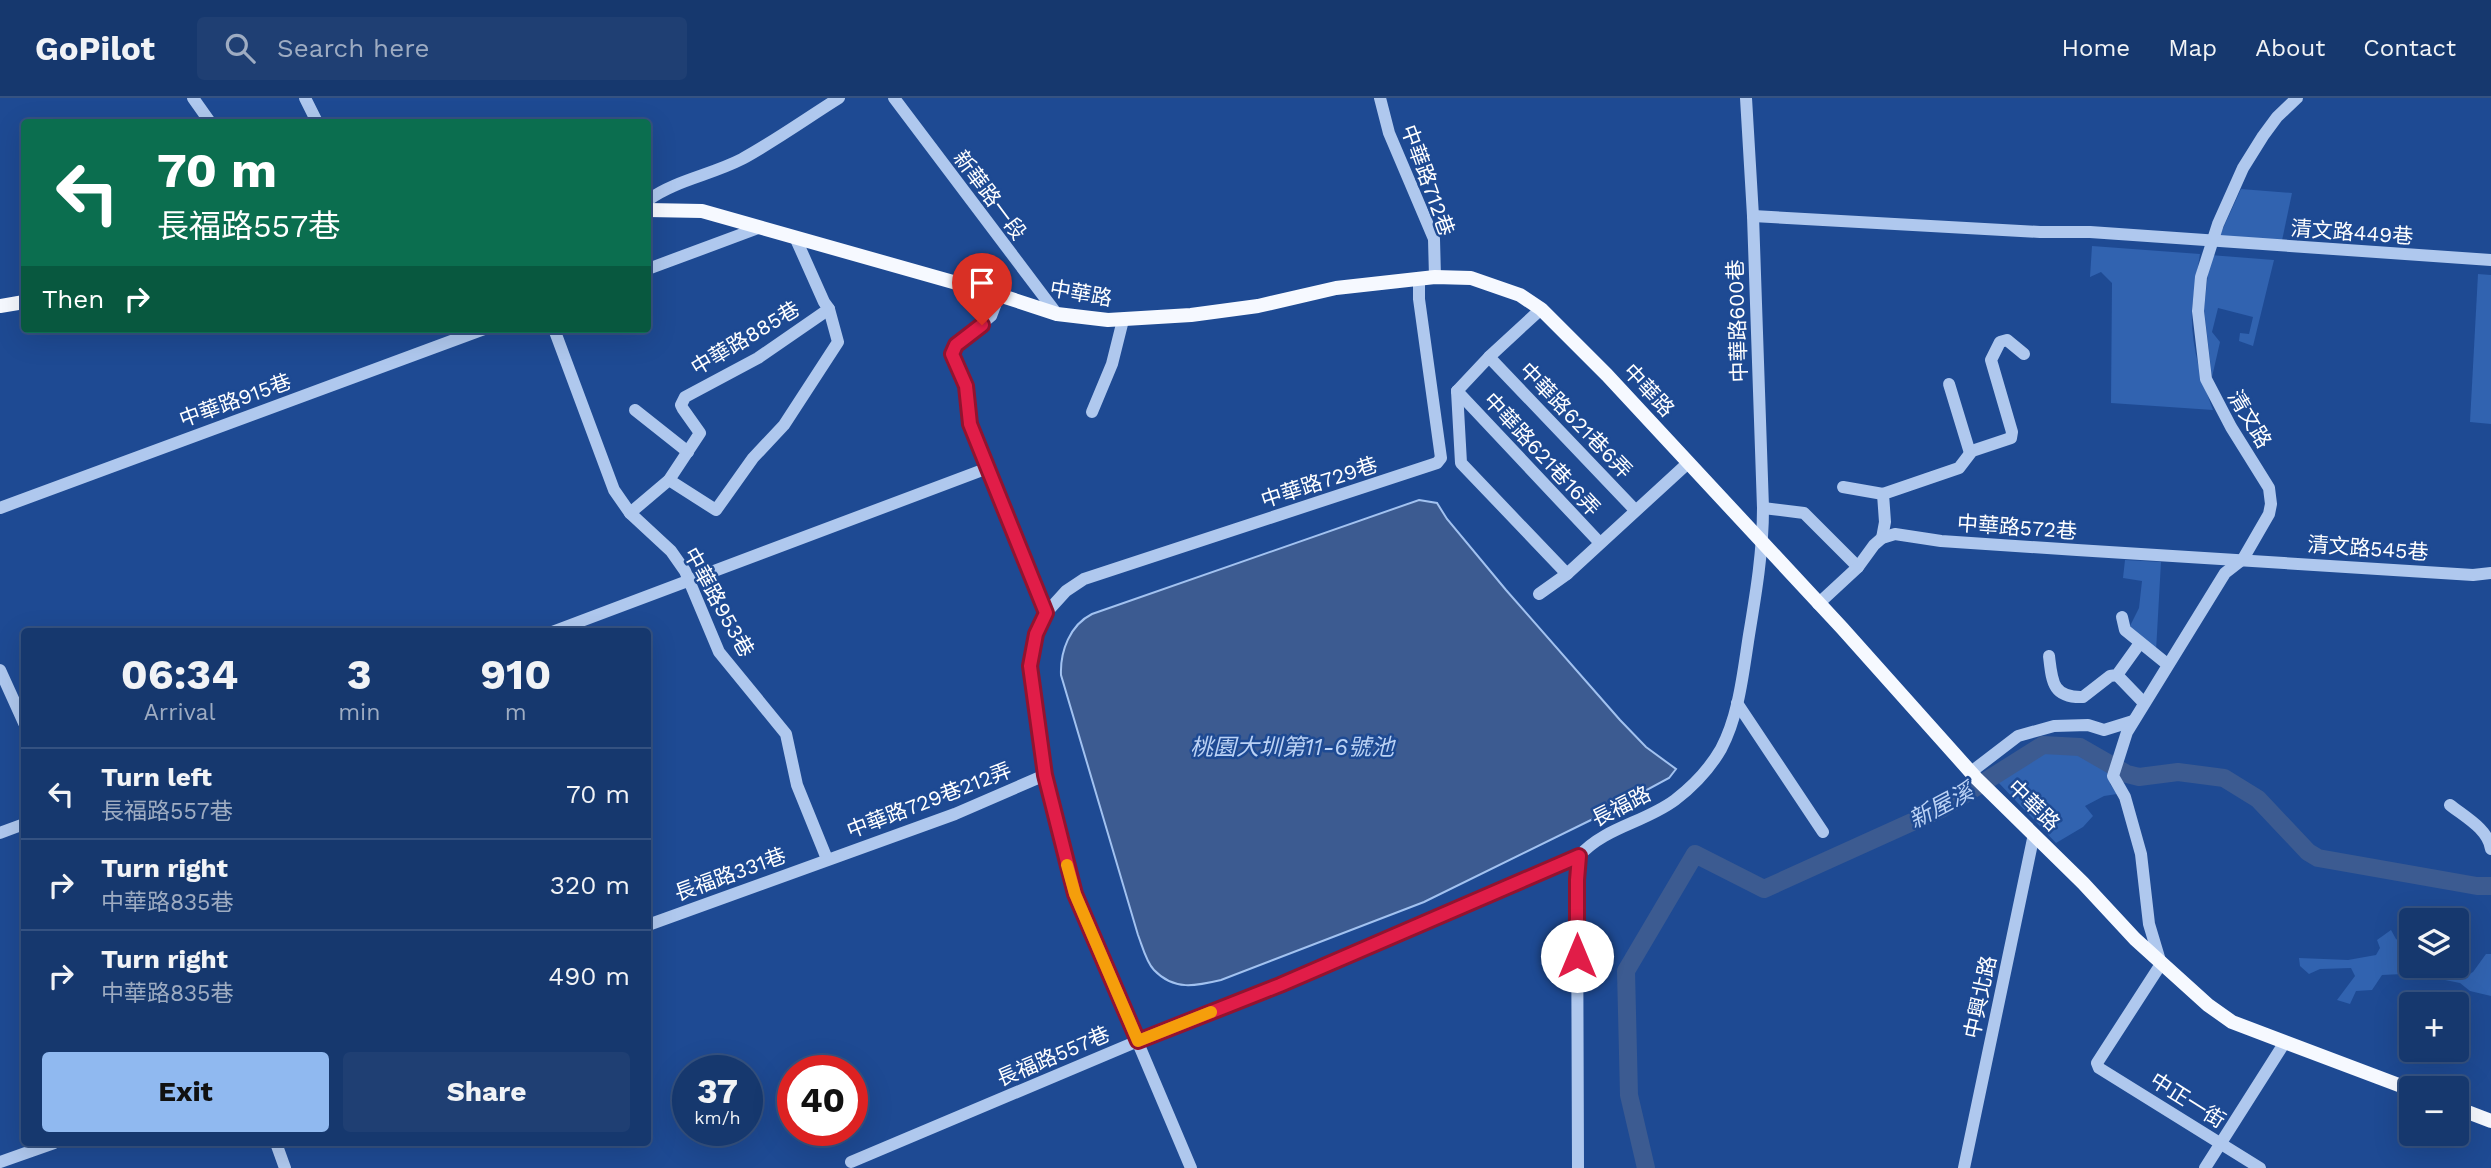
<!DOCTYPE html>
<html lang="en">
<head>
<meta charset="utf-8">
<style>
	body { margin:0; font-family:"Work Sans","Noto Sans TC",sans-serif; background:#1f3f73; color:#f1f3f6; height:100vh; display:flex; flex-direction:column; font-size:26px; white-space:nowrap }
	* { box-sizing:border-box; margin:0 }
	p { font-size:23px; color:#9eacc2 }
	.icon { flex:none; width:38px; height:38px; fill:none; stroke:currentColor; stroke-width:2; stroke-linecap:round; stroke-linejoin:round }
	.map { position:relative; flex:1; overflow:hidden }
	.sheet { position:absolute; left:21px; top:530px; width:630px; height:518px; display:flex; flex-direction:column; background:#16386e; border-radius:7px; box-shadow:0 7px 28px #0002,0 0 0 2px #355281 }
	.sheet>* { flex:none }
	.top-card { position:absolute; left:21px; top:21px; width:630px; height:214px; border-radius:7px; box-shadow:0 7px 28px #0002,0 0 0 2px #355281; background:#0b6e4f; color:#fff; overflow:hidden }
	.tools { position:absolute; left:2399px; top:810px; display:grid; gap:14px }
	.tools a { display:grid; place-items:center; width:70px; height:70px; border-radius:7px; background:#16386e; box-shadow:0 7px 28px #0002,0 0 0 2px #355281; font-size:35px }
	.speed { position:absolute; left:672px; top:957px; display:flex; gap:14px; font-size:35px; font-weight:700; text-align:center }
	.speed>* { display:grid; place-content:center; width:91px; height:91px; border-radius:50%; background:#16386e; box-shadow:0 7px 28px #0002,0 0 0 2px #355281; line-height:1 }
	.speed small { font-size:18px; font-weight:400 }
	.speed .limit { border:10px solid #d22; background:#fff; color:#111 }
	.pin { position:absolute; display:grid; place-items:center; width:60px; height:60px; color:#fff; margin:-72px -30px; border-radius:50% 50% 50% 0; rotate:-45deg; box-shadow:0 0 7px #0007 }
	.pin .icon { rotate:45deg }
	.me { position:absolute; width:77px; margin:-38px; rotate:0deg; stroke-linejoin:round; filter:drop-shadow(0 0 5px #0008) }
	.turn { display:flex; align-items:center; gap:24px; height:147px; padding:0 21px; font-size:32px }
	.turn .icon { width:91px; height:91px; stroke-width:2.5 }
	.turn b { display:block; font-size:49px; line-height:60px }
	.then { display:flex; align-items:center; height:66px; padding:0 21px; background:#0003; gap:14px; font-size:26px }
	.eta { display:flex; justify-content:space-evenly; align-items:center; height:119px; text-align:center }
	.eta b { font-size:42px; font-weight:700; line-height:49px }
	.action { display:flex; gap:14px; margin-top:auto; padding:14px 21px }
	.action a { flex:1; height:80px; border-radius:7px; background:#90b9f0; color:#111; font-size:28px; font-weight:700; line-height:80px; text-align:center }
	.action a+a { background:#1f3f73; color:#f1f3f6 }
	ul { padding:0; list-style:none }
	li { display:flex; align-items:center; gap:21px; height:91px; padding:0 21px; border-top:2px solid #355281 }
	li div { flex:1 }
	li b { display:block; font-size:26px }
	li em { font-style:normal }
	header { display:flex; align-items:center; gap:42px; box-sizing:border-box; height:98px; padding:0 35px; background:#16386e; border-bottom:2px solid #355281 }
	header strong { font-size:33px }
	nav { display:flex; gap:38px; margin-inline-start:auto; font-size:24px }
	.search { width:490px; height:63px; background:#1f3f73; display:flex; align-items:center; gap:18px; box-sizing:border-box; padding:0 24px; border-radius:7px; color:#9eacc2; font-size:26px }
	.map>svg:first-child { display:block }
</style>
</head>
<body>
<header>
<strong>GoPilot</strong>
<div class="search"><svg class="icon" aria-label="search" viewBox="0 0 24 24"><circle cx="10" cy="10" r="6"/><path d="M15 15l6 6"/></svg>Search here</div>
<nav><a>Home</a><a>Map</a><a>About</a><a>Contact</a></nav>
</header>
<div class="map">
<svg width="2491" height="1070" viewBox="0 0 2491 1070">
	<rect width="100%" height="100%" fill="#1e4a93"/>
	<g fill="#3163b0">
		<path d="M2241,91L2292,95L2280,152L2215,148Z"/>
		<path d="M2092,148L2200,156C2197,174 2194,192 2192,210C2190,245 2201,280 2213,312L2111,305L2112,185L2101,174L2090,179Z"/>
		<path d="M2210,157L2274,162L2253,248L2239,243L2240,235L2249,236L2253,219L2218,210L2212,234L2220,244L2212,279L2204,211Z"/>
		<path d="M2478,176L2491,177V326L2470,324Z"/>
		<path d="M2125,462L2161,464L2156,553L2129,530L2139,510L2142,483L2123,480Z"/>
		<path d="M2063,648L2097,661L2111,671L2110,686L2117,696L2104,698L2085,708L2093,718L2083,729L2056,745L1997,683L2033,656Z"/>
		<path d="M2391,832L2396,841L2411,849L2412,868H2423L2464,879L2473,874L2486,856H2491V898L2470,893L2460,885L2435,880L2403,876L2382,877L2372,892L2356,893L2350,906L2337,902L2355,878L2351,870L2320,871L2309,876L2300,868L2299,860L2348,862L2376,857L2380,850L2377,842Z"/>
	</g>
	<path fill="#3c5b91" stroke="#a2c2f0" stroke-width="2" d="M1419,402L1437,405L1447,421L1506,492L1620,622L1646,649L1676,671L1669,680L1593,721L1424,804L1221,882C1196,888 1174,893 1154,872C1146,864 1142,847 1138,837L1061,577C1060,553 1070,527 1092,516Z"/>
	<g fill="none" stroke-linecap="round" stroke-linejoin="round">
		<path stroke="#3c5b91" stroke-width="18" d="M1646,1070L1629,997L1626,873L1695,756L1764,791L1943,710L2043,647L2080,649L2127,676L2139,679L2178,674L2224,680L2258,701L2308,754L2318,760L2477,788H2491"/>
		<g stroke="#afc8ee" stroke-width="12">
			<path d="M193,0L210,24"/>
			<path d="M305,0L317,24"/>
			<path d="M894,0L1057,216"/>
			<path d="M1380,0L1389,35L1434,141L1435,179"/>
			<path d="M648,102C676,82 711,77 742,61C775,43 807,20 839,0"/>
			<path d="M1753,118L2040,134H2090L2491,162"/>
			<path d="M648,171L761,129"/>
			<path d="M999,197L991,218L956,247L952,256L966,288L970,325L1046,515L1036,536L1030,568L1045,677L1055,723L1075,796L1191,1070"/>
			<path d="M554,231L614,392L630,415L671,453L685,473L719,554L786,636L797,687L827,761"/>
			<path d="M1489,259L1635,412"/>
			<path d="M1949,286L1970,355"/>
			<path d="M1457,293L1461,365L1567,476"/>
			<path d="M1457,293L1600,445"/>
			<path d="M1457,293L1489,259L1541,211"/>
			<path d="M635,312L688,354"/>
			<path d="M1092,314L1112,266L1123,222"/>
			<path d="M669,382L716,412L753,360L784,327L838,244L829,211L824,204L795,139"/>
			<path d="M1843,389L1883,396"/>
			<path d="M0,410L484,231"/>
			<path d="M1763,410L1804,415L1858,469"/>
			<path d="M630,415L669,382L700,335L683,311L681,307L685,299L758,260L829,211"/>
			<path d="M1882,440L1885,424L1883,396L1959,370L1972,353L2011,340L2012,334L1991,262L2000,244L2007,242L2024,256"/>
			<path d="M1539,496L1567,476L1688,365"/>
			<path d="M1818,506L1858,469L1874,447L1882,440L1895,436L1941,443L2077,452L2473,477L2491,475"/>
			<path d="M1046,515L1066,493L1084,481L1437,365L1441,360L1419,201V180"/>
			<path d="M2122,519L2125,532L2167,566"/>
			<path d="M552,534L988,370"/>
			<path d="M2049,558C2052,583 2052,600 2083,599L2110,578L2117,577L2140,545"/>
			<path d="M0,572L24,625"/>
			<path d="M2117,577L2144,605"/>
			<path d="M1737,605L1823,734"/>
			<path d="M1971,674L2018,638L2054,628L2088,627L2104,632L2133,623"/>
			<path d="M2450,707C2465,719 2488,731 2491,751"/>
			<path d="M0,735L24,726"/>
			<path d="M648,827L955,716L1045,677"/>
			<path d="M276,1045L285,1070"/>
			<path d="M0,1064L54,1045"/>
			<path d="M851,1064L1138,943L1280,887L1579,758"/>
			<path d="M1578,1070L1577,782L1579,758C1605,729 1644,725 1675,702C1692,689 1710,670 1721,651C1739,617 1743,575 1749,537C1756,495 1763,453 1763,410L1753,118L1746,0"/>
			<path d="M1964,1070L2034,736"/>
			<path d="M2205,1070L2285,944"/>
			<path d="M2260,1070L2099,970L2097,965L2161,866L2149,826L2141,756L2125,699L2113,678L2127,634L2225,475L2243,461L2269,416L2271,406L2269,390L2231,329L2206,281L2198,213L2201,179L2218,126L2243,70L2263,38L2277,19L2297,0"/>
		</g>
		<g stroke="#f6f9ff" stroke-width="14">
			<path d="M648,112L702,113L999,197L1057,216L1108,222L1191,217L1258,208L1336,190L1435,179L1471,180L1520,197L1541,211L1607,277L1842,530L1976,680L2083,785L2135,841L2208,907L2232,924L2412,992"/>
			<path d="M0,208L24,204"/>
			<path d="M2457,1010L2491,1023"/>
		</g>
	</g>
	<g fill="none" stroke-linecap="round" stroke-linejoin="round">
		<defs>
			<path id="route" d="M982,227L956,247L952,256L966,288L970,326L1046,515L1036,536L1030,568L1045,677L1075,796L1138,943L1280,887L1579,758L1577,782V858"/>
		</defs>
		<use href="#route" stroke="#92132f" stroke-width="18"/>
		<use href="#route" stroke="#e11d48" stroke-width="12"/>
		<path stroke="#f59e0b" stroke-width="12" d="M1067,767L1075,796L1138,943L1211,914"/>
	</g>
	<g text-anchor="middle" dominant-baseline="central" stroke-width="5" stroke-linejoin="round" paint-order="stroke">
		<g font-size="21" fill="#fff" stroke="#1e4a93">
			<text transform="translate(1428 82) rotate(70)">中華路712巷</text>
			<text transform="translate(990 97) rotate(53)">新華路一段</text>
			<text transform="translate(2352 134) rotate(4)">清文路449巷</text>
			<text transform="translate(1081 195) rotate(10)">中華路</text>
			<text transform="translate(1737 223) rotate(-92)">中華路600巷</text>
			<text transform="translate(745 240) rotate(-31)">中華路885巷</text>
			<text transform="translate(1649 292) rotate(47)">中華路</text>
			<text transform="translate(235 302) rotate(-20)">中華路915巷</text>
			<text transform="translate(2250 321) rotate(59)">清文路</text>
			<text transform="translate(1576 322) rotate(46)">中華路621巷6弄</text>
			<text transform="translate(1542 356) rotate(47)">中華路621巷16弄</text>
			<text transform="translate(1319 384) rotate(-18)">中華路729巷</text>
			<text transform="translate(2017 429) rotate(4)">中華路572巷</text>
			<text transform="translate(2368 450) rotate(4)">清文路545巷</text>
			<text transform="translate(719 504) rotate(61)">中華路953巷</text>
			<text transform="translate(929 702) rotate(-21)">中華路729巷212弄</text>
			<text transform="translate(2034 707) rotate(44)">中華路</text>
			<text transform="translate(1621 708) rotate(-27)">長福路</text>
			<text transform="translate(730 776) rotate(-20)">長福路331巷</text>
			<text transform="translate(1980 899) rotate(-78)">中興北路</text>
			<text transform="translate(1053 958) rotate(-23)">長福路557巷</text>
			<text transform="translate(2188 1002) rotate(32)">中正一街</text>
		</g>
		<g font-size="23" font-style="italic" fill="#bbd2f5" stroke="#1e4a93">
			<text x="1292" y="649">桃園大圳第11-6號池</text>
			<text transform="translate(1941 708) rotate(-28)">新屋溪</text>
		</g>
	</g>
</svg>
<div class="tools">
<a><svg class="icon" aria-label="layers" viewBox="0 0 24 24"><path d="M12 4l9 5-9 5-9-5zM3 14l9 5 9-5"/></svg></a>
<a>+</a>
<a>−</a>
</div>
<div class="speed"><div>37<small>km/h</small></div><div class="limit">40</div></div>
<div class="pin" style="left:982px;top:227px;background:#d93025"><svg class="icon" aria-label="arrive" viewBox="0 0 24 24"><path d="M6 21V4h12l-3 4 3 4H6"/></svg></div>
<svg class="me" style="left:1577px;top:858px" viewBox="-20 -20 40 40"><circle r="19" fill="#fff"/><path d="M0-13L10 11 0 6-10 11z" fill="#e11d48"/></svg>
<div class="top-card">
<div class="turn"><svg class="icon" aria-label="left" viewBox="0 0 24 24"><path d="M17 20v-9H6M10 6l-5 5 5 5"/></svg><div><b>70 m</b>長福路557巷</div></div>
<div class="then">Then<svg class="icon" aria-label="right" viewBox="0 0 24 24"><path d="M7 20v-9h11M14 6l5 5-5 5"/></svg></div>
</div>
<section class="sheet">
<div class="eta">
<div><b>06:34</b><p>Arrival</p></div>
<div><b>3</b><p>min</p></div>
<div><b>910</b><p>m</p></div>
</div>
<ul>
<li><svg class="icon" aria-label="left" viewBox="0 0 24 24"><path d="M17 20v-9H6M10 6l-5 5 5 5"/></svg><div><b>Turn left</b><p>長福路557巷</p></div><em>70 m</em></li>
<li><svg class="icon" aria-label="right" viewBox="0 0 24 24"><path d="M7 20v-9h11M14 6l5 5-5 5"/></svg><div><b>Turn right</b><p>中華路835巷</p></div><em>320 m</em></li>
<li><svg class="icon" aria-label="right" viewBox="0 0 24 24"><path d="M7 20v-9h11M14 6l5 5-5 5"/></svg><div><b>Turn right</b><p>中華路835巷</p></div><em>490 m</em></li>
</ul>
<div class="action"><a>Exit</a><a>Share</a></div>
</section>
</div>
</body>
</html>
